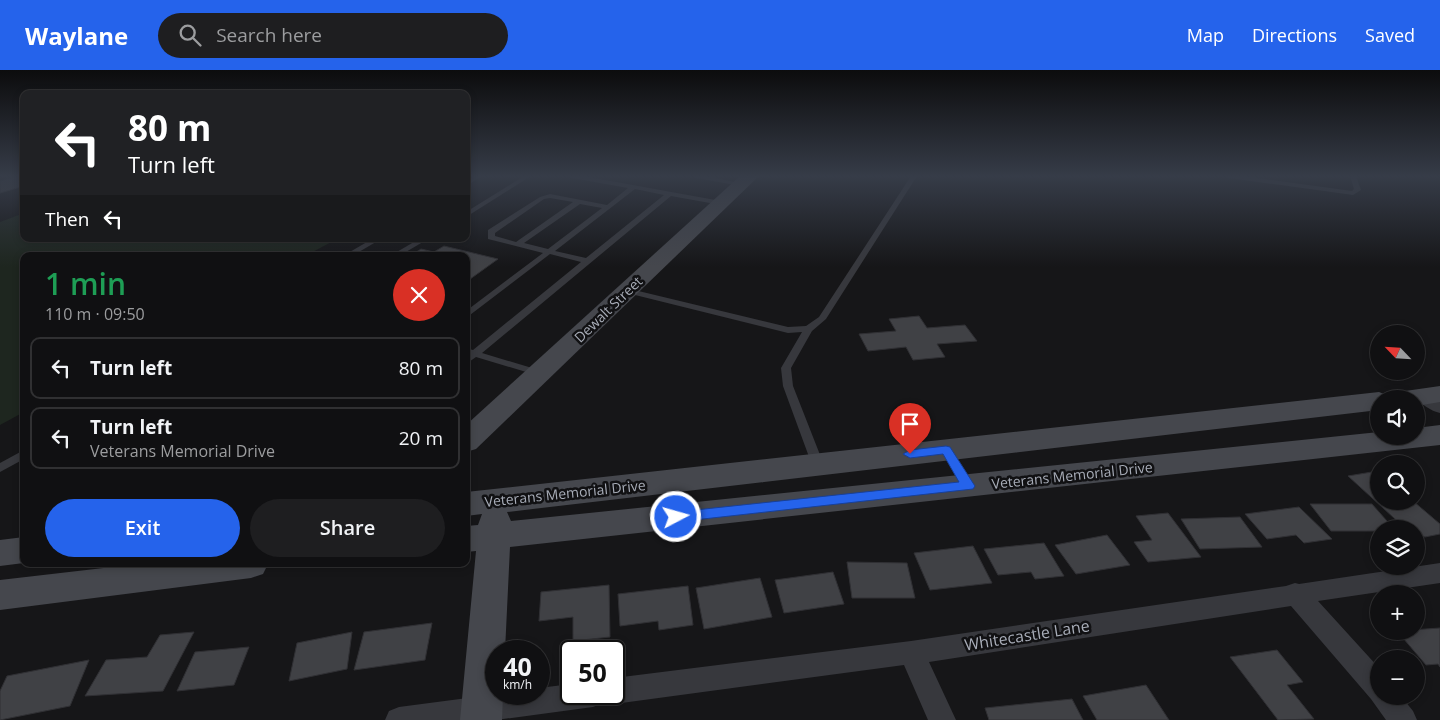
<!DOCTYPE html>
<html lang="en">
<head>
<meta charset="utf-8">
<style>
	body { margin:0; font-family:"Open Sans",sans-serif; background:#1e1e20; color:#f1f3f6; height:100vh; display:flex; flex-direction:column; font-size:19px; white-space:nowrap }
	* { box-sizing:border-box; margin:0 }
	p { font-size:16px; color:#9c9d9f }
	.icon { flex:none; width:28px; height:28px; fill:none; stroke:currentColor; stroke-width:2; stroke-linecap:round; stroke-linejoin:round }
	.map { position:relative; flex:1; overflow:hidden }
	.details { position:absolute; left:20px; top:182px; width:450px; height:315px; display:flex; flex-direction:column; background:#101012; border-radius:10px; box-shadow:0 2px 8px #0003,0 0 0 1px #303032 }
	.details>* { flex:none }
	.banner { position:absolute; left:20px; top:20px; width:450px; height:152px; border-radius:10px; box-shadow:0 2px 8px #0003,0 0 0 1px #303032; background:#202124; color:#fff; overflow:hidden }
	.needle { width:32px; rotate:295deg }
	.buttons { position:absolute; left:1370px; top:255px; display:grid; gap:10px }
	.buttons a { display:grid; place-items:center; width:55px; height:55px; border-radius:50%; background:#101012; box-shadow:0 2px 8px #0003,0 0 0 1px #303032; font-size:25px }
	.speed { position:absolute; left:485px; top:570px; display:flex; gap:10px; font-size:25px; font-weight:700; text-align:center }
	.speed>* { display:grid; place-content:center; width:65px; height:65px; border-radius:50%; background:#101012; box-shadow:0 2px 8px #0003,0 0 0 1px #303032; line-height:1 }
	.speed small { font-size:12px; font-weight:400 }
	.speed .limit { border:2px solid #111; border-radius:8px; background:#fff; color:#111 }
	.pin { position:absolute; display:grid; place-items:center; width:42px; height:42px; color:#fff; margin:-51px -21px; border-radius:50% 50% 50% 0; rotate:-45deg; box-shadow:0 0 5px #0007 }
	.pin .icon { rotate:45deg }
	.me { position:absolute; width:55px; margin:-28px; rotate:84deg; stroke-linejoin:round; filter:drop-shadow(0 0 4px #0008) }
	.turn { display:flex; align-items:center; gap:18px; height:105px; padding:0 25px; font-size:22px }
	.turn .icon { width:65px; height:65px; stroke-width:2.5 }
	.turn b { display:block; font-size:35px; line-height:42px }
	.then { display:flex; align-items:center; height:48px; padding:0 25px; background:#0003; gap:10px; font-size:19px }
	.round { display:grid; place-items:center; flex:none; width:52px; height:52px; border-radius:26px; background:#1e1e20 }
	.headline { display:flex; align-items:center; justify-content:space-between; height:85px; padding:0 25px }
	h1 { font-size:30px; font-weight:600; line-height:38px; color:#1e9e55 }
	.button { display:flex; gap:10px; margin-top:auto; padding:10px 25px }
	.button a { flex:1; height:58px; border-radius:30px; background:#2563eb; color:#fff; font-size:20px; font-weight:600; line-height:58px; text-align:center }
	.button a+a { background:#1e1e20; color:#f1f3f6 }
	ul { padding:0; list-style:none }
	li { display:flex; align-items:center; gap:15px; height:62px; margin:0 10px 8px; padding:0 15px; border:2px solid #303032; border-radius:10px }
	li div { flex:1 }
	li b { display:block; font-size:19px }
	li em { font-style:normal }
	header { display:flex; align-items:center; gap:30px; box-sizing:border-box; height:70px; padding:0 25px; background:#2563eb; color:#fff }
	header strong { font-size:24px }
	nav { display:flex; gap:28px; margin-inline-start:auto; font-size:18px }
	.search { width:350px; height:45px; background:#1e1e20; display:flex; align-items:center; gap:12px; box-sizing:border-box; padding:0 18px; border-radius:28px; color:#9c9d9f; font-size:19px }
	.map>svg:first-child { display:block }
</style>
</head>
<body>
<header>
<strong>Waylane</strong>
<div class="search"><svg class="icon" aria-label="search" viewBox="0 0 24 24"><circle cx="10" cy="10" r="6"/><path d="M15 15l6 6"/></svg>Search here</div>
<nav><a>Map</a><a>Directions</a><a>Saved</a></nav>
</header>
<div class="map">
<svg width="1440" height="650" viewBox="0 0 1440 650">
	<rect width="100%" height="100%" fill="#161618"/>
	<path fill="#1e261f" d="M24,143V169H337L305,186H24V342L0,355V152Z"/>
	<g fill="#404145" stroke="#303034">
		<path d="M17,106L24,108V116L0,123V111Z"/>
		<path d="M444,176L498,189L466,212V186H410L421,179L434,182Z"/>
		<path d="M919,246L927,258L965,255L977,271L937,274L945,287L913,290L906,277L868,281L859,264L896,261L889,249Z"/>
		<path d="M1378,401L1379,431H1413L1440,454V464L1425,467L1416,464V459H1406L1348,406Z"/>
		<path d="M1310,434H1372L1394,459H1379V461H1331Z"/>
		<path d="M1299,437L1332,469L1304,473L1296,465L1267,469L1245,444Z"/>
		<path d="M1168,443L1201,487L1148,492L1134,472L1152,470L1136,446Z"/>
		<path d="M1240,447L1262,477L1200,479L1181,449Z"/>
		<path d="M1107,465L1130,495L1076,504L1055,475Z"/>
		<path d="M1044,473L1064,506L1035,509L1031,502L998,505L984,479Z"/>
		<path d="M973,476L992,513L930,520L914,483Z"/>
		<path d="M847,492L907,493L915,528H852Z"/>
		<path d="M833,502L844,534L784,543L775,510Z"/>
		<path d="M760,508L772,547L704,559L696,518Z"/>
		<path d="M609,515L610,567L573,571V547L539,551L541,522Z"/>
		<path d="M688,516L693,555L659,560L658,551L620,556L618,524Z"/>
		<path d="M432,553L425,590L354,600L364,562Z"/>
		<path d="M1440,558V597L1438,594L1426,595L1397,561Z"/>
		<path d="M194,562L163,621L85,626L106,590L147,587L160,565Z"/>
		<path d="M352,562L347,599L289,611L297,573Z"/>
		<path d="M249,577L234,615L177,621L195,582Z"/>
		<path d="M1277,580L1303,612L1287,615L1314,649L1278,650L1230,587Z"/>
		<path d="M89,590L70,636L0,650V621L7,606Z"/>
		<path d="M1146,615L1169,650H1097L1083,626Z"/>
		<path d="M1072,629L1083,650H989L985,638Z"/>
	</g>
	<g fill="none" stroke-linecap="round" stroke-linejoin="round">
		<g fill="#37383d" fill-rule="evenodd">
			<path d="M475,106H482L466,116V111Z"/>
			<path d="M524,106H531L466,147V142Z"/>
			<path d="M569,106H583L721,131L724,133L721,135L671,126L482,283L542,301L544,303L542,305H536L476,287L466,294V286L468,285L466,284V278L473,280L581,192L550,184L466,248V241L543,183L488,169V160L540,127L550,124L607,135L628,118L572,108ZM635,119L664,125L586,188L555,181ZM550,128L573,132L516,172L495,166V163L544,129ZM580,134L602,138L548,179L524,173Z"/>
			<path d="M693,106H707L744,114L741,116L696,108Z"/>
			<path d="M911,106H917L826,249L812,261L791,298L793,316L824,395L822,398H814L812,395L783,316L781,298L802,262L788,263L623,222L622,220L626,218L788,257L806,256L819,247Z"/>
			<path d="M1226,106H1243L1352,121L1354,119L1350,106H1356L1361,120L1353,125L1229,108Z"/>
			<path d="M372,169H381L352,186H343Z"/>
			<path d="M419,169H428L399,186H390Z"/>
			<path d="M24,380V389L0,402V393Z"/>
		</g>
		<g fill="#37383d" fill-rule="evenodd">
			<path d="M1424,320L1440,328V343C1431,341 1420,334 1415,326L1417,322Z"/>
			<path d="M1440,493V513L1318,531L1379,598V626H1401L1413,641L1417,650H1386L1371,629L1291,536L929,592L956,650H928L904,595L614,634L604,630L603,633L593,637L496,650H385L389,641L399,637L498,624H539V618L571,614V624H614V608L911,571L1286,516L1295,513L1299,514Z"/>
		</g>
		<g fill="#45474d" fill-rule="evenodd">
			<path d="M740,106H759L476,379L466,382V355Z"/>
			<path d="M1440,316V332L1416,336V329H1379V340L507,442L511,451L1379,362V366H1416V358L1440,355V375L510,477L505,581H496V624H503L502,650H460L476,481L466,482V456L478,455L482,444L466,446V422L1379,322L1389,326L1391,323Z"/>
			<path d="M24,467V493L0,496V470Z"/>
			<path d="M138,494H268L263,504L251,508L0,540V510Z"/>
		</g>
	</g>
	<linearGradient id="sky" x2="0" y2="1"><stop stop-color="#0c0c0d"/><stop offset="0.54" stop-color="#363c48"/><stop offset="1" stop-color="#363c48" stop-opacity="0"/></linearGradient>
	<rect width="1440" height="197" fill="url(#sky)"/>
	<path fill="#2563eb" stroke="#184099" d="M946,376L950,377L973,413L975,416L973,419L676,452L671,451L669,447L671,443L676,442L959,412L943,384L910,388L903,384L910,380Z"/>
	<g text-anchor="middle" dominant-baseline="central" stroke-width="5" stroke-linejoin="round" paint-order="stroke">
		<g font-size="14" fill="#a8adb8" stroke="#111113">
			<text transform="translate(608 239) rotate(-44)">Dewalt Street</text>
			<text transform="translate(1072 405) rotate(-6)">Veterans Memorial Drive</text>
			<text transform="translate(565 423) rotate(-6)">Veterans Memorial Drive</text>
		</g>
		<g font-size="16" fill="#a8adb8" stroke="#111113">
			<text transform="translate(1027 565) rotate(-9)">Whitecastle Lane</text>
		</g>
	</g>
</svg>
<div class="buttons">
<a><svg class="needle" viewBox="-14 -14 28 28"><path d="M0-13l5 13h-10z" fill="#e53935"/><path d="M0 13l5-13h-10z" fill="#9c9d9f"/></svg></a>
<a><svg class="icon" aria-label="sound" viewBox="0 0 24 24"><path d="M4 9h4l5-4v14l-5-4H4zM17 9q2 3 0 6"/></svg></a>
<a><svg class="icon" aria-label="search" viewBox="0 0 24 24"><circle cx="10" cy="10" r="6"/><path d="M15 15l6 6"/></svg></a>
<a><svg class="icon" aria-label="layers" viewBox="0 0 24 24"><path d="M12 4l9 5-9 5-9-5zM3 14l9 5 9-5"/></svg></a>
<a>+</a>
<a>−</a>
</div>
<div class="speed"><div>40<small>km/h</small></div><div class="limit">50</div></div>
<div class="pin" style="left:910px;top:384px;background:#d93025"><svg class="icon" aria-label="arrive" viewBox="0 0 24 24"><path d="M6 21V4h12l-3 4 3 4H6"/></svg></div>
<svg class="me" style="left:676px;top:447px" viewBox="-20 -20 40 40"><circle r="17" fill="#2563eb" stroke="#fff" stroke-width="3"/><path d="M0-11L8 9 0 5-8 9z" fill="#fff"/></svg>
<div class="banner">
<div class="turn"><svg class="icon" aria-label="left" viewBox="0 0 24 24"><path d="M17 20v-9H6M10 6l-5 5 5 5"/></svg><div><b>80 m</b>Turn left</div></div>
<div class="then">Then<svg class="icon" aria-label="left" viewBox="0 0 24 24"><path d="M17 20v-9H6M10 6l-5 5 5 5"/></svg></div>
</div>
<section class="details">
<div class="headline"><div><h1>1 min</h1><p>110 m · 09:50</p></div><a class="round" style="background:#d93025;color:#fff"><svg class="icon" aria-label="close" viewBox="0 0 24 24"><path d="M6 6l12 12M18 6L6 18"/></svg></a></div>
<ul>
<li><svg class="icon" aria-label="left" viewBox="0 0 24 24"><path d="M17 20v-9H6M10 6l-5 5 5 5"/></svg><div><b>Turn left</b></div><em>80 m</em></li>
<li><svg class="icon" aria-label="left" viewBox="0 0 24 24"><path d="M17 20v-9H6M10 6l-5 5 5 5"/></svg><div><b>Turn left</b><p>Veterans Memorial Drive</p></div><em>20 m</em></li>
</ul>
<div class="button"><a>Exit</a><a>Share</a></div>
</section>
</div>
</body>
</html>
